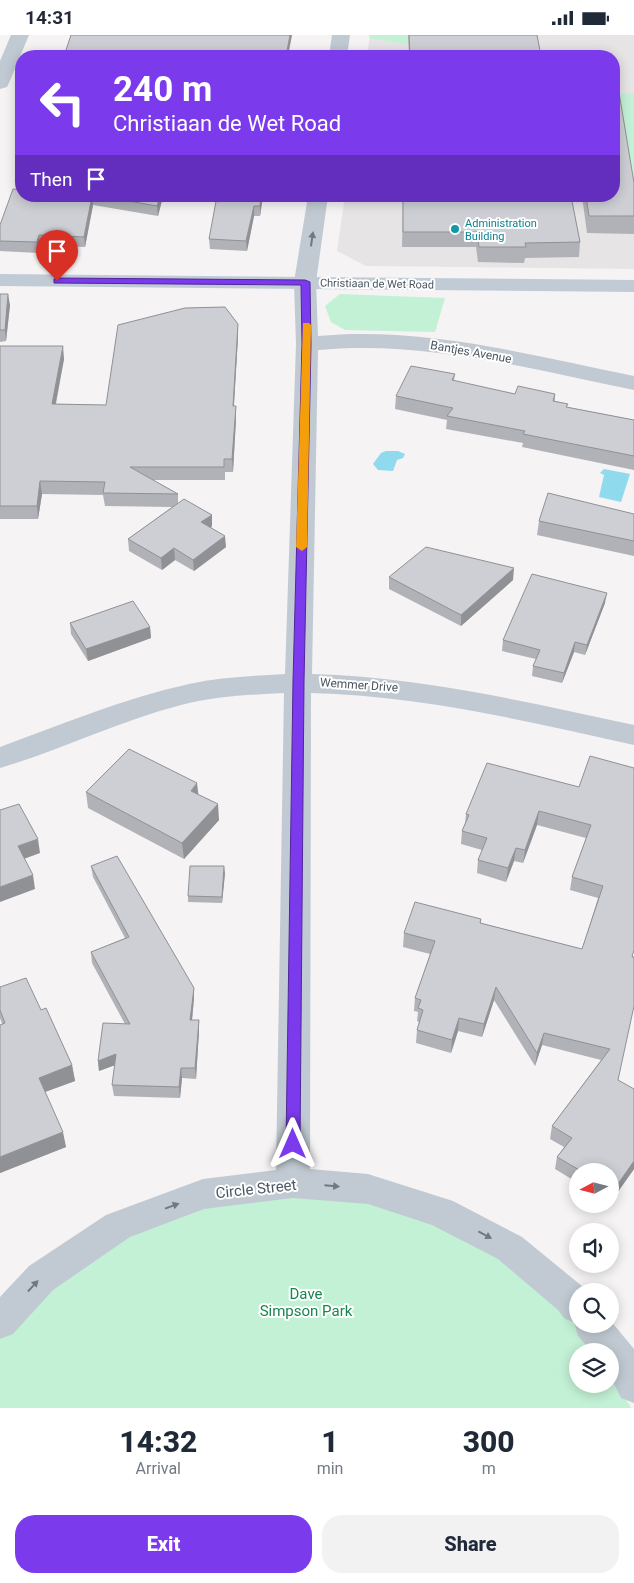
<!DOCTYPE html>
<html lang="en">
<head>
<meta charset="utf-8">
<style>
	body { margin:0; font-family:Roboto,sans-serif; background:#f2f2f3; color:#1f2937; height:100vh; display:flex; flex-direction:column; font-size:19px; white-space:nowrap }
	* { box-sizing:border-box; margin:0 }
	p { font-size:16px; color:#747a83 }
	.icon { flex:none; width:28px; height:28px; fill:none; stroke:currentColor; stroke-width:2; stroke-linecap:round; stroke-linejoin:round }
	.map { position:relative; height:1373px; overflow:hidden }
	.sheet { display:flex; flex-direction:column; background:#fff; flex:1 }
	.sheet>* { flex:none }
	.hud { position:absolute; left:15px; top:15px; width:605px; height:152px; border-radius:20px; box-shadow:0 2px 12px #0003; background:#7c3aed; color:#fff; overflow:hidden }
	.needle { width:32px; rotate:263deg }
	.controls { position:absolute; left:569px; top:1128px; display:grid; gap:10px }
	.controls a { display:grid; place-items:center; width:50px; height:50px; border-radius:50%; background:#fff; box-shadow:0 2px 12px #0003; font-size:25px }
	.pin { position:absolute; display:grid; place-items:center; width:42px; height:42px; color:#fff; margin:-51px -21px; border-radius:50% 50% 50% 0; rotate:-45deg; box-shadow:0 0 5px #0007 }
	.pin .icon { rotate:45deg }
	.me { position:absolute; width:55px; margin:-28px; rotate:0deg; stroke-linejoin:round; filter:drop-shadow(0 0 4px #0008) }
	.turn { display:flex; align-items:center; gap:18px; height:105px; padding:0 15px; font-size:22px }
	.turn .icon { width:65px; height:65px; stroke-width:2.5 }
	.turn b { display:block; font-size:35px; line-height:42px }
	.then { display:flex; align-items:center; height:48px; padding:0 15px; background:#0003; gap:10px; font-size:19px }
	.eta { display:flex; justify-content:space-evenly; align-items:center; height:85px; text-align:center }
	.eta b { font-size:30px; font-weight:800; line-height:35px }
	.cta { display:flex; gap:10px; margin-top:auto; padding:10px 15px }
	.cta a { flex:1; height:58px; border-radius:20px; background:#7c3aed; color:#fff; font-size:20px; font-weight:800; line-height:58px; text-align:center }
	.cta a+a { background:#f2f2f3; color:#1f2937 }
	.status { display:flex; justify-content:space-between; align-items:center; height:35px; padding:0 25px; background:#fff; direction:ltr }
	.status svg { height:14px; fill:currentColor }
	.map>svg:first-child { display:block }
</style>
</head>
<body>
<div class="status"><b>14:31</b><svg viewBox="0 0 49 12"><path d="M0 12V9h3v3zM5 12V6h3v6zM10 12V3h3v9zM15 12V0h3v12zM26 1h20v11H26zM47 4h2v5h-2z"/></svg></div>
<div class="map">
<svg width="634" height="1373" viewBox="0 0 634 1373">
	<rect width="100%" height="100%" fill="#f5f3f3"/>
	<path fill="#e6e4e5" d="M370,0H634V234L366,231L337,216L345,161H614V21H367Z"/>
	<g fill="#c3f1d5">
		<path d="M370,0H532L408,9L369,3Z"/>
		<path d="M618,58L634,59V148Z"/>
		<path d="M340,259L445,263L435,297L345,295L331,287L325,271Z"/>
		<path d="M299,1160L348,1164L395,1174L441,1190L485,1213L565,1277L597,1316H578V1349H610V1336L631,1373H0V1304L31,1268L112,1208L203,1171Z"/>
	</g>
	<g fill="#90daee">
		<path d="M386,416H398L405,419L403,423L397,425L393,436L378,435L373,429L381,418Z"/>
		<path d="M604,434L630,439L621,467L599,462L604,440L600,438Z"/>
	</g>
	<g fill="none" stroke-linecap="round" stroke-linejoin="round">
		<g fill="#c1cad2" fill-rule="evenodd">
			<path d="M11,0H29L9,48L7,52L0,54V26Z"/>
			<path d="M332,0H350L347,21H329Z"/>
			<path d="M308,161H328L316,247L318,301C425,291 529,320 634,341V355C530,334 425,305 318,315L312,639C421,642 527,667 634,690V710C527,686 421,661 311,658L310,1134L368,1139L453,1166L522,1202L588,1256H578V1289H610V1285L634,1314V1368L621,1363L610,1341V1316H591L578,1301L574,1287L565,1284L558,1275L498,1224L432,1190L368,1169L293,1163L204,1174L130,1202L53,1255L13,1299L0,1304V1262L29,1231L106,1180L203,1144L276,1135L284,658C250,660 215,661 181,670C119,686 61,715 0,733V712C62,689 125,663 189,649C221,642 253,641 285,639L296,309L294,247Z"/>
		</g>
		<path fill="#c1cbd6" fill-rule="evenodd" d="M0,239L634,245V257L0,251Z"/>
	</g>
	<g fill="#b0b2b7">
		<path d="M408,0H537L541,21H409Z"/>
		<path d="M634,148V199L587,198L582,161H614Z"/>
		<path d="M21,161H163L158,181L93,170L85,212L40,210L38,218L0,216V190Z"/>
		<path d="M263,161L260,181H254L247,216L210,214L209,204Z"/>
		<path d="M403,161H571L580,207L579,222L525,223L524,228L478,227L476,212H402Z"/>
		<path d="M0,259L10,270L6,306L0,307Z"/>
		<path d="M238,289V302L234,371H236V384L233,437H225V445H153L178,459V468L212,480V491L211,492L226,512L194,536L175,525L162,535L129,516L128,504L172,472L105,471L103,460L42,459L38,484H0V311L64,324L56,369L106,370Z"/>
		<path d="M455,339L454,346L515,359H555V366L568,369L567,372L634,385V435L522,412L523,408L446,394L447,385L395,374L396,361Z"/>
		<path d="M634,479V521L537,500L539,486Z"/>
		<path d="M389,542L513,545L461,591L389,554Z"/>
		<path d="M605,568L585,620L574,617L562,648L532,641L533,631L536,624L502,616L503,605Z"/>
		<path d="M70,588L150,592L151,603L88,626L71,599Z"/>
		<path d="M579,752L633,922L618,1045L634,1134L610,1168V1136H578V1148L555,1134L557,1122L564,1112L550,1104L552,1091L601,1025L542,1010L535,1031L494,965L482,1002L458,996L451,1018L416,1008L417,995L419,987L417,986L418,977L414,976L415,963L430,919L403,912L404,898L481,884V888L582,914L598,863L570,855L572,842L586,803L537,790L523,828L514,826L506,847L477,838L478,825L482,815L461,809L462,796L465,788L466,779Z"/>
		<path d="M86,757L198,759L219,785L184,824L88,773Z"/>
		<path d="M91,831L194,953V963L192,985H199V996L196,1044L182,1043L180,1063L114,1061L112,1050L115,1030L99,1036L98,1026L125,989L92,928L91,917L125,903L93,842Z"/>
		<path d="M225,838L222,868L188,867V861Z"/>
		<path d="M0,952L41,975L72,1030L75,1046L45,1057L66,1112L0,1138V990L2,989L0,983Z"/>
	</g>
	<g fill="#909195">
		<path d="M290,0H292L288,21H286Z"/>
		<path d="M92,161L93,170L85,212L84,202Z"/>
		<path d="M160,161H163L158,181L157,171Z"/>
		<path d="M261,161H263L260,181V171Z"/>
		<path d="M254,171V181L247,216L246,206Z"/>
		<path d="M39,200L40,210L38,218L37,207Z"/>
		<path d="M8,259L10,270L6,306L5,295Z"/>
		<path d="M238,289V302L233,384V371Z"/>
		<path d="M63,311L64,324L53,382L52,369Z"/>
		<path d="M236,371V384L233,437L232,424Z"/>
		<path d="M40,446L42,459L38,484L37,471Z"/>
		<path d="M212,480V491L202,499L201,487Z"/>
		<path d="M225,501L226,512L194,536L193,525Z"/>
		<path d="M174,513L175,525L162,535L161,523Z"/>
		<path d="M514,533L513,545L461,591V580Z"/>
		<path d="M607,558L605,568L585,620L587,610Z"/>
		<path d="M150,592L151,603L88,626L86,614Z"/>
		<path d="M575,607L574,617L562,648L564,638Z"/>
		<path d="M197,748L199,764L191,756Z"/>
		<path d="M218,769L219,785L184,824L182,808Z"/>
		<path d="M539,776L537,790L523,828L525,815Z"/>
		<path d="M38,804L40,818L21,825L18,811Z"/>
		<path d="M516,813L514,826L506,847L508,833Z"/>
		<path d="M224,831L225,838L222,868V862Z"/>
		<path d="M33,840L35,854L0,867V852Z"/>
		<path d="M496,952L494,965L482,1002L484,989Z"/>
		<path d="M194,953V963L191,995L190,985Z"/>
		<path d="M459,983L458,996L451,1018L452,1005Z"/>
		<path d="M199,985V996L196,1044L195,1033Z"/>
		<path d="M544,998L542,1010L535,1031L537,1018Z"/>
		<path d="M116,1019L118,1029L99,1036L98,1026Z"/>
		<path d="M72,1030L75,1046L42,1058L39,1043Z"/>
		<path d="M181,1033L182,1043L180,1063L179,1052Z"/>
		<path d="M63,1097L66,1112L0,1138V1122Z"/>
		<path d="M634,1126V1134L610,1168L613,1156Z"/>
	</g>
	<g fill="#cdcfd5" stroke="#909195">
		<path d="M71,0H290L286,21H64Z"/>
		<path d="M409,0H537L541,21H410Z"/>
		<path d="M614,27L634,148V181H589L586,161H614Z"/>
		<path d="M21,153V161H92L84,202L39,200L37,207L0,206V190L13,154H21Z"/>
		<path d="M100,161H160L157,171Z"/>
		<path d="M217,161H261L260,171H254L246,206L209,204Z"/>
		<path d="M403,161H571L580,207L525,208L526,212H479L477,197H403Z"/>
		<path d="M0,259H8L5,295H0Z"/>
		<path d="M225,272L238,289L233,371H236L232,424H224V432H130L178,459L103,458L105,447L40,446L37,471H0V311H63L52,369L106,370L118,290L185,273Z"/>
		<path d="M411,331L455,339L452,345L515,359L518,351L555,359L553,366L568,369L566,372L634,385V421L523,399L525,396L447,381L453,373L396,361Z"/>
		<path d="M548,458L634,479V506L539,486Z"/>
		<path d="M184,464L212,480L201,487L225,501L193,525L174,513L161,523L128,504Z"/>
		<path d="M426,512L514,533L461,580L389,542Z"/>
		<path d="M532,539L607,558L587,610L575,607L564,638L533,631L540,615L503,605Z"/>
		<path d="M133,566L150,592L86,614L70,588Z"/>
		<path d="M129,714L197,748L191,756L218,769L182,808L86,757Z"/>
		<path d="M590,721L634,733V915L632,922H634V971L618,1045L634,1054V1126L613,1156L610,1154V1136H581L557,1122L572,1103L552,1091L610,1014L544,998L537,1018L496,952L484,989L459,983L452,1005L417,995L423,975L418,973L421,965L415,963L435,906L404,898L415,867L481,884L480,888L582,914L603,851L572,842L591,790L539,776L525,815L516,813L508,833L478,825L487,803L462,796L469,780L466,779L487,728L579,752Z"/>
		<path d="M19,769L38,804L18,811L33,840L0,852V775Z"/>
		<path d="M117,821L194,953L190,985H199L195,1033H181L179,1052L112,1050L116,1019L98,1026L103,988L130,989L91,917L129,902L91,831Z"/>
		<path d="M190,831H224L222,862L188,861Z"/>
		<path d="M26,943L41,975L46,973L72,1030L39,1043L63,1097L0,1122V990L5,988L0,975V952Z"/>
	</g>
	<defs><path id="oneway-solid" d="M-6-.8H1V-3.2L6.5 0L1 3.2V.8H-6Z" transform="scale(1.25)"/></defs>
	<g fill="#6e7983">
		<use href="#oneway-solid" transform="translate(312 204) rotate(-82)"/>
		<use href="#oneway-solid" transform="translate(332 1151) rotate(5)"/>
		<use href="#oneway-solid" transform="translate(172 1171) rotate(-20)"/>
		<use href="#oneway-solid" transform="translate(485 1200) rotate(28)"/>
		<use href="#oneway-solid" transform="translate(33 1251) rotate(-47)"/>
	</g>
	<path fill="#7c3aed" stroke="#51269a" d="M57,243L305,245L310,247L311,309L304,646L300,1109L298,1113L293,1115L288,1113L286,1109L293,646L302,309L301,250L54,248V244Z"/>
	<path fill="#f59e0b" d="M303,288H309L311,290L307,512L302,516L296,512Z"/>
	<circle fill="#0f9aa8" stroke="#fff" stroke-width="2" cx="455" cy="194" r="5"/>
	<g text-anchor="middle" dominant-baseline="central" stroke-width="4" stroke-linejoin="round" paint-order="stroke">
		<g font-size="11" fill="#0d838f" stroke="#fff" text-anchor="start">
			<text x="465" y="188">Administration<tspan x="465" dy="13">Building</tspan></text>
		</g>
		<g font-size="11" fill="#4a5661" stroke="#fff">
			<text transform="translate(377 249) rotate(1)">Christiaan de Wet Road</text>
		</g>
		<g font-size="12" fill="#4a5661" stroke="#fff">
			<text transform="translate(471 317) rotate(10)">Bantjes Avenue</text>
			<text transform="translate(359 650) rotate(4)">Wemmer Drive</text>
		</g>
		<g font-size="15" fill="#4a5661" stroke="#fff">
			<text transform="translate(256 1154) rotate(-6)">Circle Street</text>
		</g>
		<g font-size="15" fill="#17864f" stroke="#fff">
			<text x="306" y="1259">Dave<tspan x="306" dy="17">Simpson Park</tspan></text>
		</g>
	</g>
</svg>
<div class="controls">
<a><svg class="needle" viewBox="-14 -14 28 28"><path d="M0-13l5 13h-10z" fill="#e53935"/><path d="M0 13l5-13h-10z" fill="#747a83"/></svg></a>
<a><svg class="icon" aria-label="sound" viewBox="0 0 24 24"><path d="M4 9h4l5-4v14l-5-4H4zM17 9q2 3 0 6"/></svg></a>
<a><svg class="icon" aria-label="search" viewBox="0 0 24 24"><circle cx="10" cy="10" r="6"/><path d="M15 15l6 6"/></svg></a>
<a><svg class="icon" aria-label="layers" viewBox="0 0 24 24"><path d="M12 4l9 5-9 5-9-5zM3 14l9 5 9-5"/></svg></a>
</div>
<div class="pin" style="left:57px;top:246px;background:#d93025"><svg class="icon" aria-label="arrive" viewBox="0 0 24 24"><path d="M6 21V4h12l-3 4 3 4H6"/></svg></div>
<svg class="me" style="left:293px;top:1109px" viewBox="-20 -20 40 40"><path d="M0-17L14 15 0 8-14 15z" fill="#7c3aed" stroke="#fff" stroke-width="4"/></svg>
<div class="hud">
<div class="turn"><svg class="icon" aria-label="left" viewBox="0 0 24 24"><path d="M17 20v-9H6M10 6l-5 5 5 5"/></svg><div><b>240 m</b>Christiaan de Wet Road</div></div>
<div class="then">Then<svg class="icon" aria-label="arrive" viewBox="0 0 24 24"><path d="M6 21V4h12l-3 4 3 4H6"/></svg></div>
</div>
</div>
<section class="sheet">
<div class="eta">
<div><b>14:32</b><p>Arrival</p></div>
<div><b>1</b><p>min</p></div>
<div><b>300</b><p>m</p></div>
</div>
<div class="cta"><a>Exit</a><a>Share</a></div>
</section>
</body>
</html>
